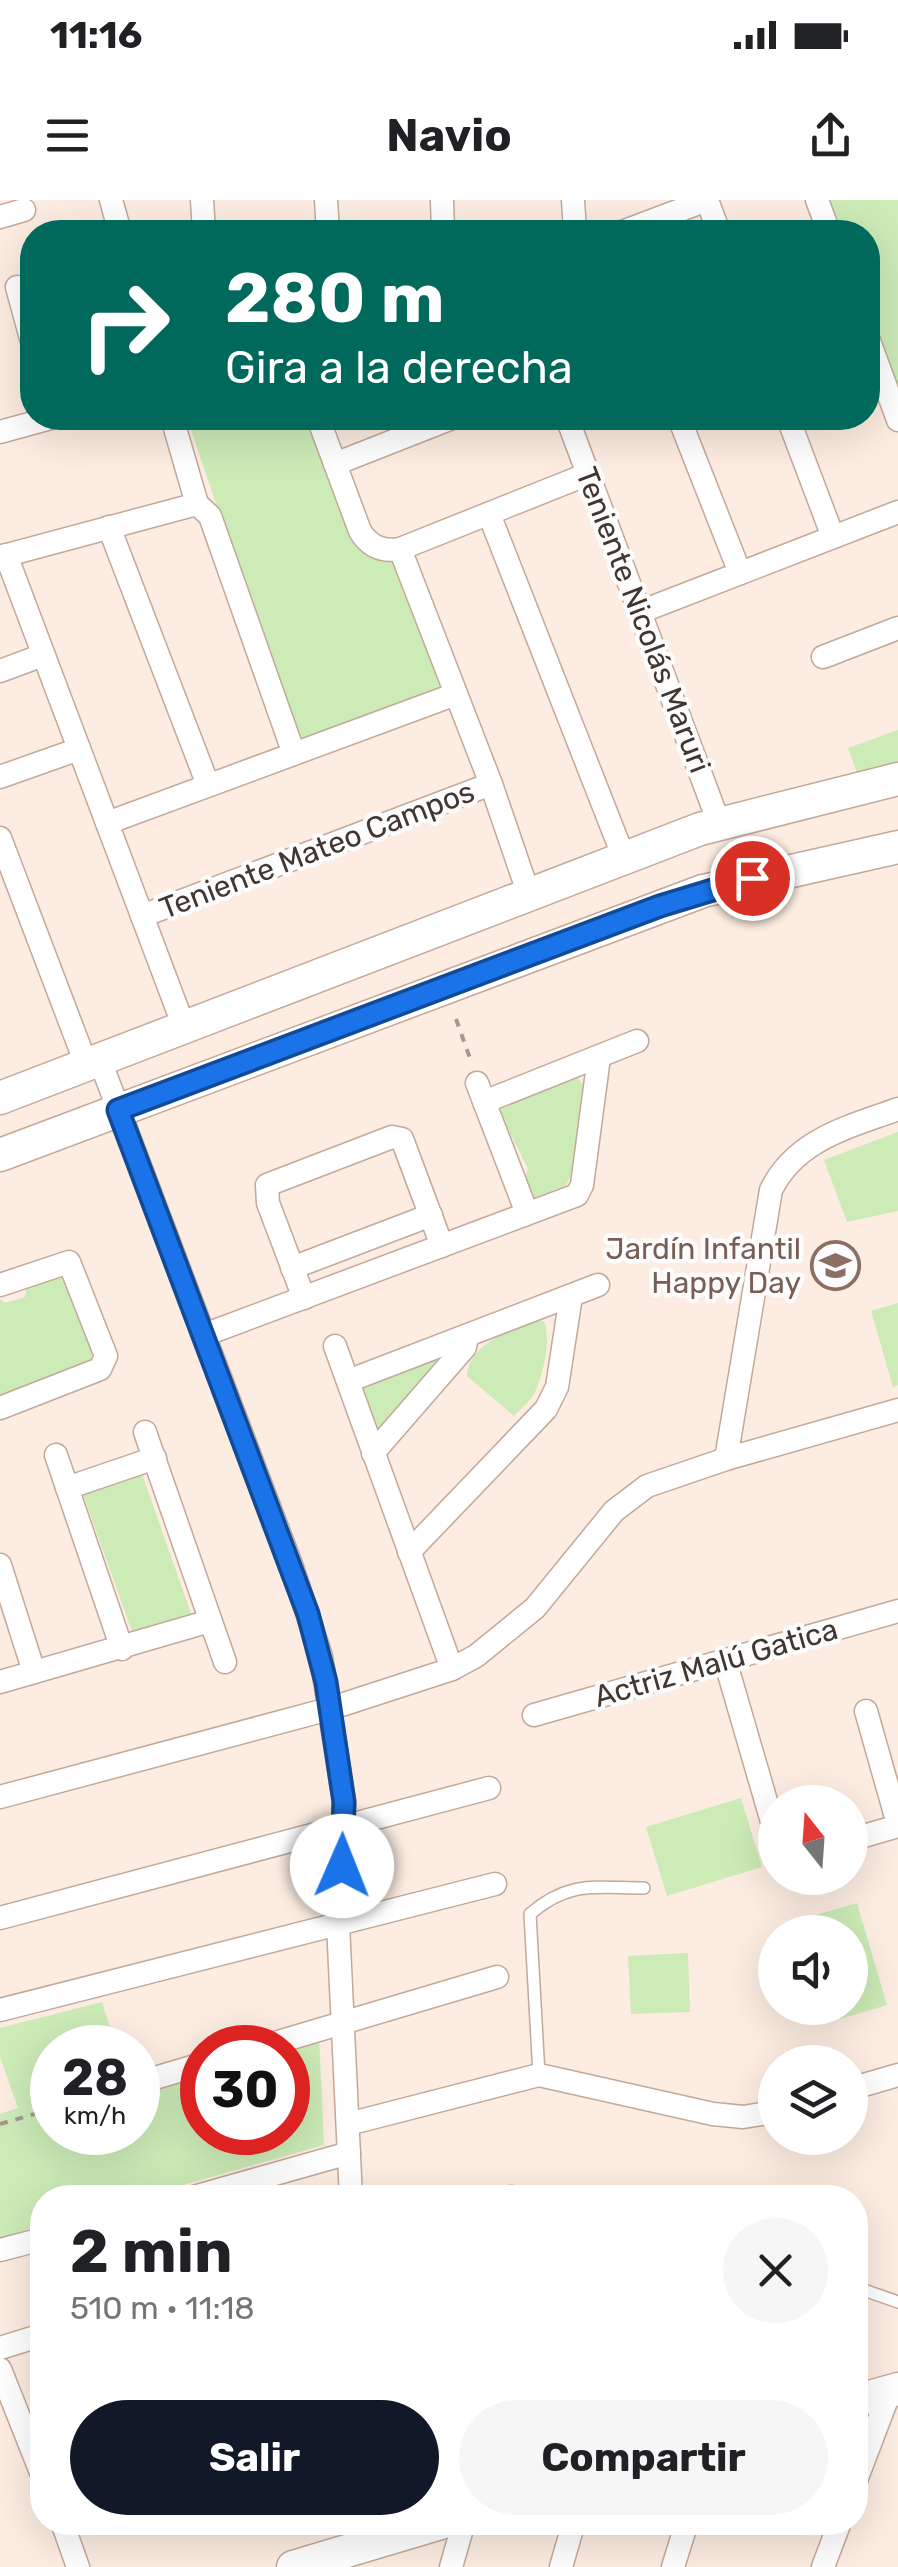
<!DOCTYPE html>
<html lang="es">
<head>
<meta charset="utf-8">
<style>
	body { margin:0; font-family:Rubik,sans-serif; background:#f6f6f6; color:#202124; height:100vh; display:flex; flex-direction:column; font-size:38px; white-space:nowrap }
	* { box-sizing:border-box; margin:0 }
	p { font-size:32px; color:#757577 }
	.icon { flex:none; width:55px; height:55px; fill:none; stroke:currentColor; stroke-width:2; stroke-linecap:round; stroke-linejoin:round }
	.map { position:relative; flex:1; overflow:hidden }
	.drawer { position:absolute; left:30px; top:1985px; width:838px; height:350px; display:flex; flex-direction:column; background:#fff; border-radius:40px; box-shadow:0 10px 40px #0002 }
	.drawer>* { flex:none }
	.top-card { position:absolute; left:20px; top:20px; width:860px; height:210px; border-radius:40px; box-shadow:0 10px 40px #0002; background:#00695c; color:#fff; overflow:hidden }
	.needle { width:65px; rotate:343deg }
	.controls { position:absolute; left:758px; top:1585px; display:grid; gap:20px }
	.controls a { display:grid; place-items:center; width:110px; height:110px; border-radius:50%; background:#fff; box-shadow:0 10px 40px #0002; font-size:50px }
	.speed { position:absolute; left:30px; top:1825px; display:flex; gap:20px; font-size:50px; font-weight:700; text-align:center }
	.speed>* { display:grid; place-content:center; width:130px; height:130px; border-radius:50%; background:#fff; box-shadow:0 10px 40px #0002; line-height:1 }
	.speed small { font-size:25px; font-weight:400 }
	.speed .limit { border:15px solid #d22; background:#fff; color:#111 }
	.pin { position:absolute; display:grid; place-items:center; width:85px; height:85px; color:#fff; margin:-42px; border:5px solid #fff; border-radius:50%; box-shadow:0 2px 10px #0007 }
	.me { position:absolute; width:110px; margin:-55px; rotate:1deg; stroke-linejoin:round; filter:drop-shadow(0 0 8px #0008) }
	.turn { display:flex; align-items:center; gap:35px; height:210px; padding:0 40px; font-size:45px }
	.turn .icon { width:130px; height:130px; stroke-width:2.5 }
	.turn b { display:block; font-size:70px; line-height:85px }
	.round { display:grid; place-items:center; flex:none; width:105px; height:105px; border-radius:52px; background:#f6f6f6 }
	.head { display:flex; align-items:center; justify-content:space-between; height:170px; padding:0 40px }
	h1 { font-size:60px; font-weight:700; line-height:75px }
	.primary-button { display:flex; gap:20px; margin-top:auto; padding:20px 40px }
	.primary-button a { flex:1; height:115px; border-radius:60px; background:#111827; color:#fff; font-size:40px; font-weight:700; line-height:115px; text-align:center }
	.primary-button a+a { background:#f6f6f6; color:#202124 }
	.status { display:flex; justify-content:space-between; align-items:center; height:70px; padding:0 50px; background:#fff; direction:ltr }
	.status svg { height:28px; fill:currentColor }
	header { display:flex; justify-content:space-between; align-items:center; height:130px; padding:0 40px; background:#fff; font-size:45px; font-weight:700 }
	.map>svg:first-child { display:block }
</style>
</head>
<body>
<div class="status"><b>11:16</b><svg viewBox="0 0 49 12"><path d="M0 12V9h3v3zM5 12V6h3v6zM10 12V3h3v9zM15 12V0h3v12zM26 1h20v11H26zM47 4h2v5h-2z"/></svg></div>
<header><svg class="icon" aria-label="menu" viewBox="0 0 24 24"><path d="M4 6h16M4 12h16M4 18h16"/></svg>Navio<svg class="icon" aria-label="share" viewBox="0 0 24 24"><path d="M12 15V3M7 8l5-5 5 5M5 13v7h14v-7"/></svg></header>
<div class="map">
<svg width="898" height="2367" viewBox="0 0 898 2367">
	<rect width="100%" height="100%" fill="#fcece1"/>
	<g fill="#ccebb7">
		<path d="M828,0H898V206L868,116V32H839Z"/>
		<path d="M187,218H314L357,333L391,353L452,493L298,546Z"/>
		<path d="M898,530V566L858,576L848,548Z"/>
		<path d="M577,876L583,885L571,976L566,985L533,998L524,983L528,969L501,915L502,905Z"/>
		<path d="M898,932V1011L847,1022L824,960Z"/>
		<path d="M53,1075L62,1079L92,1152L90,1163L0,1197V1099L5,1103L25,1097L27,1085Z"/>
		<path d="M898,1103V1185L893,1187L871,1111Z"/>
		<path d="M533,1121H544C551,1141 544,1171 535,1192C531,1201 521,1208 514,1216L467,1176C469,1144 508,1132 533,1121Z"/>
		<path d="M448,1152L382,1234L374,1233L356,1185Z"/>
		<path d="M142,1274L193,1419L135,1440L83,1294Z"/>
		<path d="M741,1598L762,1667L667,1696L646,1627Z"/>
		<path d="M857,1703L887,1805L840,1819L836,1808H850V1732H814L809,1717Z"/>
		<path d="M688,1753L690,1812L631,1814L628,1756Z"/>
		<path d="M102,1802L116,1847L52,1848V1932H138V1892L202,1872V1932H288V1848L319,1836L324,1945L141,1997L42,1998V2025L0,2038V1914L18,1908L0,1857V1828Z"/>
	</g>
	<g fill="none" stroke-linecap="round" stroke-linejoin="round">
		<defs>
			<g id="lane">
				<path d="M539,1875L530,1714C569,1680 595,1688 644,1688"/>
				<path d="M855,2087L898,2102"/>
			</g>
			<g id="street">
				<path d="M111,0L120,32"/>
				<path d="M202,0L204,32"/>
				<path d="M326,0L328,32"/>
				<path d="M442,0L443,32"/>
				<path d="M573,0L575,32"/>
				<path d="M707,0L719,32"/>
				<path d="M817,0L829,32"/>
				<path d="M0,17L24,10"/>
				<path d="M622,32L707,0"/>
				<path d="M17,87L32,142"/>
				<path d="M868,138L898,220"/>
				<path d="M172,218L197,304"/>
				<path d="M318,218L360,331C369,346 382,352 400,349L588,274"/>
				<path d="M567,218L719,623"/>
				<path d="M679,218L740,373"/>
				<path d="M788,218L833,337"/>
				<path d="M0,232L51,218"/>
				<path d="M335,264L452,218"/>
				<path d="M197,304L210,316L294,554"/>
				<path d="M489,314L624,658"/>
				<path d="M109,327L208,585"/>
				<path d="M400,349L491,584L529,695"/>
				<path d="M6,355L184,827"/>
				<path d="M0,357L197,304"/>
				<path d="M640,412L898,312"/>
				<path d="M823,457L898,428"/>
				<path d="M0,471L43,455"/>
				<path d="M0,577L79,549"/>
				<path d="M107,623L456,494"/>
				<path d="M0,638L86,864"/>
				<path d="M142,716L491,584"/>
				<path d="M99,858L292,1367L321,1456L344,1601L338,1724L351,1998"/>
				<path d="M477,883L525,1008L524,1015"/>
				<path d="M484,902L637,841"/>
				<path d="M292,1068L431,1015"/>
				<path d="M0,1085L69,1062L106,1156L100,1169L0,1208"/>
				<path d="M304,1098L268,1003L267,985L392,937L402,939L442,1046"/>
				<path d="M204,1135L577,995L582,985L599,857"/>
				<path d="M335,1146L452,1469"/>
				<path d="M348,1181L598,1085"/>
				<path d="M145,1232L225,1462"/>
				<path d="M373,1253L465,1147L467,1136"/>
				<path d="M56,1255L122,1449"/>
				<path d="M726,1259L771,990C796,939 849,927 898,909"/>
				<path d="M67,1288L155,1258"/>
				<path d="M409,1352L546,1209L557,1187L571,1096"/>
				<path d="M0,1365L34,1472"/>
				<path d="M725,1460L775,1632"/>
				<path d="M0,1482L210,1421"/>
				<path d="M866,1511L898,1624"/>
				<path d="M534,1515L898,1411"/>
				<path d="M0,1597L329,1509L452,1469L476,1456L535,1408L614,1311L647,1286L726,1259L898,1210"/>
				<path d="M850,1640L898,1626"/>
				<path d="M0,1718L489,1588"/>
				<path d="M0,1810L495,1684"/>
				<path d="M258,1848L497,1777"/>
				<path d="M138,1883L202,1864"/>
				<path d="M850,1889L898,1875"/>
				<path d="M348,1924L539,1875L713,1914L743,1917L775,1912"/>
				<path d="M190,1998L349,1953"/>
				<path d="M508,1998L511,1997"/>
				<path d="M0,2050L42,2039"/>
				<path d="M0,2148L42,2135"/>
				<path d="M0,2169L42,2275"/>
				<path d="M855,2283L890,2191"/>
				<path d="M62,2322L78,2367"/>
				<path d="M451,2367L464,2322"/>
				<path d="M561,2367L574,2322"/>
				<path d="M673,2367L687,2322"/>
				<path d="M823,2367L840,2322"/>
			</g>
			<g id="secondary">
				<path d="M0,898L700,629L898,579"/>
				<path d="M0,955L703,691L898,647"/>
				<path d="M855,2201L898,2189"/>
				<path d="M293,2367L444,2322"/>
			</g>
		</defs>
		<use href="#lane" stroke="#c3a999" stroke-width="14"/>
		<use href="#street" stroke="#c3a999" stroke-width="25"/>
		<use href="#secondary" stroke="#c3a999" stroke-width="35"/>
		<g stroke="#a5978f" stroke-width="4" stroke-dasharray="8 8" stroke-linecap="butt">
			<path d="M456,819L472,864"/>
			<path d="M0,1924L52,1909"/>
		</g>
		<use href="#lane" stroke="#fff" stroke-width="11"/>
		<use href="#street" stroke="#fff" stroke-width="22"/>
		<use href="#secondary" stroke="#fff" stroke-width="32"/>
	</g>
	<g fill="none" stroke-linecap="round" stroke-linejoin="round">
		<defs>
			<path id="route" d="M342,1666L344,1602L326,1482L308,1414L118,910L660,706L752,678"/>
		</defs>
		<use href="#route" stroke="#114b97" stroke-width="25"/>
		<use href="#route" stroke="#1a73e8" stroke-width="18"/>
	</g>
	<defs>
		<symbol id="school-ring" viewBox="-11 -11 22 22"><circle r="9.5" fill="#fcfcfc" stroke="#8d6e63" stroke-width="1.5"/><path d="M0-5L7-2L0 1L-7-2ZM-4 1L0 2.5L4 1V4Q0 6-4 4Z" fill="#8d6e63"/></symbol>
	</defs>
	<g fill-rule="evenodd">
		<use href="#school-ring" x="808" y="1038" width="55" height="55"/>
	</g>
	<g text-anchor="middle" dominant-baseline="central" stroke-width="9" stroke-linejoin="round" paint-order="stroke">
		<g font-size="30" fill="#413630" stroke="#fcfcfc">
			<text transform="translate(643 420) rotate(69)">Teniente Nicolás Maruri</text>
			<text transform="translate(317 650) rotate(-21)">Teniente Mateo Campos</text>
			<text transform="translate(716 1463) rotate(-16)">Actriz Malú Gatica</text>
		</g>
		<g font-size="30" fill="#785e54" stroke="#fcfcfc" text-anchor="end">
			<text x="801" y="1049">Jardín Infantil<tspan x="801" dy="34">Happy Day</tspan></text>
		</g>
	</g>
</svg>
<div class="controls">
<a><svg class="needle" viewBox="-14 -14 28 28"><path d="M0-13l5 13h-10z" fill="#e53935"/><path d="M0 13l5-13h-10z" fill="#757577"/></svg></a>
<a><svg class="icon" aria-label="sound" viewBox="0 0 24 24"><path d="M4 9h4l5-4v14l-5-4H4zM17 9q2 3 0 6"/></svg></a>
<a><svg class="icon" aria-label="layers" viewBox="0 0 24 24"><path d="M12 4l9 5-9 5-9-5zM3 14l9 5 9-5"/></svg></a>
</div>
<div class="speed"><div>28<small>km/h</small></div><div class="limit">30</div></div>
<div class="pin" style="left:752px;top:678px;background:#d93025"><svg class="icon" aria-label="arrive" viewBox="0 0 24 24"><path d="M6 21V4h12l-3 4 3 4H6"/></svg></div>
<svg class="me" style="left:342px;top:1666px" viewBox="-20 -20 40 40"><circle r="19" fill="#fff"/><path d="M0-13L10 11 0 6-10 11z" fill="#1a73e8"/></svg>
<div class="top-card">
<div class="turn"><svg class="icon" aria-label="right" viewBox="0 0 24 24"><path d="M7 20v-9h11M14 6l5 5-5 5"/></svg><div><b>280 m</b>Gira a la derecha</div></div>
</div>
<section class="drawer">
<div class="head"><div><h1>2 min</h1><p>510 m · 11:18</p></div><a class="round"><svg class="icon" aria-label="close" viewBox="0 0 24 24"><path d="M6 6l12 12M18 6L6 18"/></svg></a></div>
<div class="primary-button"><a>Salir</a><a>Compartir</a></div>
</section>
</div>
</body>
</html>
